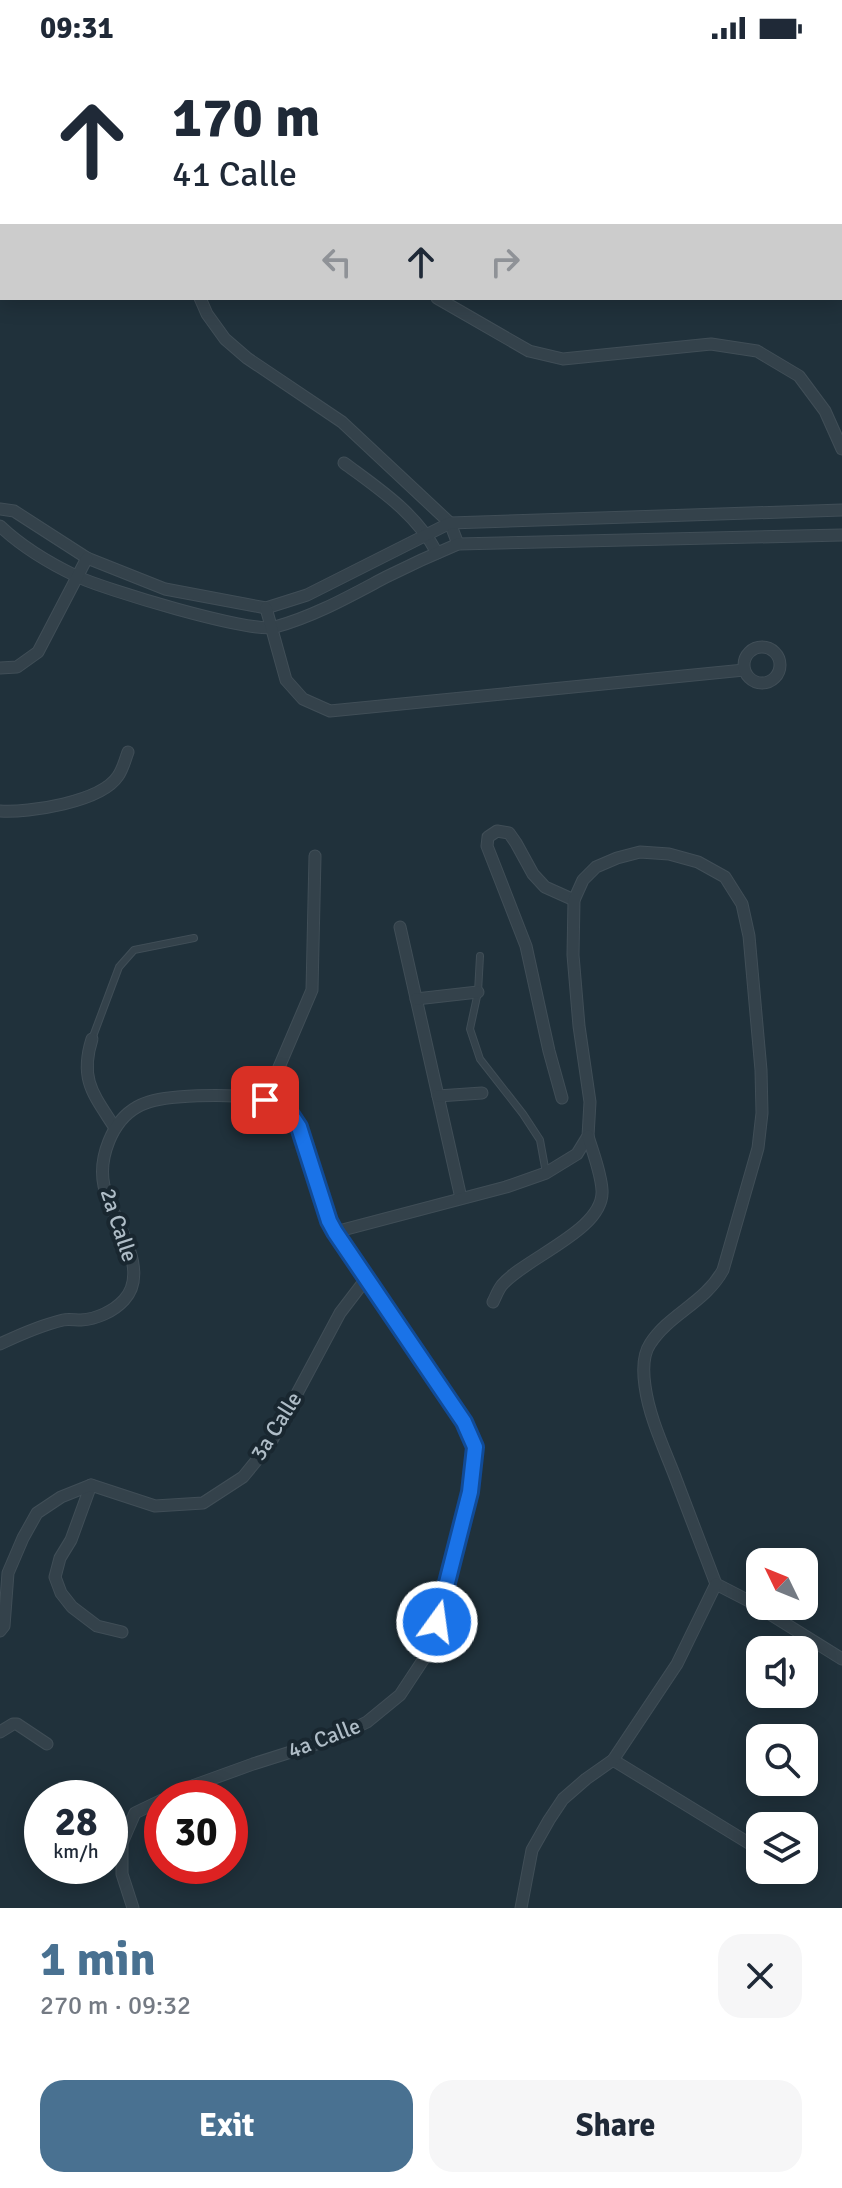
<!DOCTYPE html>
<html lang="en">
<head>
<meta charset="utf-8">
<style>
	body { margin:0; font-family:Signika,sans-serif; background:#f6f6f7; color:#1f2937; height:100vh; display:flex; flex-direction:column; font-size:30px; white-space:nowrap }
	* { box-sizing:border-box; margin:0 }
	p { font-size:26px; color:#747a83 }
	.icon { flex:none; width:44px; height:44px; fill:none; stroke:currentColor; stroke-width:2; stroke-linecap:round; stroke-linejoin:round }
	.map { position:relative; height:1852px; overflow:hidden }
	.panel { display:flex; flex-direction:column; background:#fff; flex:1 }
	.panel>* { flex:none }
	.banner { position:absolute; left:0px; top:0px; width:842px; height:244px; box-shadow:0 4px 20px #0003; background:#fff; color:#1f2937; overflow:hidden }
	.needle { width:52px; rotate:313deg }
	.buttons { position:absolute; left:746px; top:1492px; display:grid; gap:16px }
	.buttons a { display:grid; place-items:center; width:72px; height:72px; border-radius:16px; background:#fff; box-shadow:0 4px 20px #0003; font-size:40px }
	.speed { position:absolute; left:24px; top:1724px; display:flex; gap:16px; font-size:40px; font-weight:700; text-align:center }
	.speed>* { display:grid; place-content:center; width:104px; height:104px; border-radius:50%; background:#fff; box-shadow:0 4px 20px #0003; line-height:1 }
	.speed small { font-size:20px; font-weight:400 }
	.speed .limit { border:12px solid #d22; background:#fff; color:#111 }
	.pin { position:absolute; display:grid; place-items:center; width:68px; height:68px; color:#fff; margin:-34px; border-radius:16px; box-shadow:0 4px 12px #0006 }
	.me { position:absolute; width:88px; margin:-44px; rotate:14deg; stroke-linejoin:round; filter:drop-shadow(0 0 6px #0008) }
	.turn { display:flex; align-items:center; gap:28px; height:168px; padding:0 40px; font-size:36px }
	.turn .icon { width:104px; height:104px; stroke-width:2.5 }
	.turn b { display:block; font-size:56px; line-height:68px }
	.lanes { display:flex; align-items:center; height:76px; padding:0 40px; background:#0003; justify-content:center; gap:40px; direction:ltr }
	.lanes .off { opacity:.35 }
	.round { display:grid; place-items:center; flex:none; width:84px; height:84px; border-radius:24px; background:#f6f6f7 }
	.summary { display:flex; align-items:center; justify-content:space-between; height:136px; padding:0 40px }
	h1 { font-size:48px; font-weight:800; line-height:60px; color:#497191 }
	.primary-button { display:flex; gap:16px; margin-top:auto; padding:16px 40px }
	.primary-button a { flex:1; height:92px; border-radius:24px; background:#497191; color:#fff; font-size:32px; font-weight:800; line-height:92px; text-align:center }
	.primary-button a+a { background:#f6f6f7; color:#1f2937 }
	.status { display:flex; justify-content:space-between; align-items:center; height:56px; padding:0 40px; background:#fff; direction:ltr }
	.status svg { height:22px; fill:currentColor }
	.map>svg:first-child { display:block }
</style>
</head>
<body>
<div class="status"><b>09:31</b><svg viewBox="0 0 49 12"><path d="M0 12V9h3v3zM5 12V6h3v6zM10 12V3h3v9zM15 12V0h3v12zM26 1h20v11H26zM47 4h2v5h-2z"/></svg></div>
<div class="map">
<svg width="842" height="1852" viewBox="0 0 842 1852">
	<rect width="100%" height="100%" fill="#20313b"/>
	<path fill="#223c3a" d="M519,0H842V118L840,117V2H519Z"/>
	<g fill="none" stroke-linecap="round" stroke-linejoin="round">
		<defs>
			<g id="service">
				<path d="M480,900L478,936L470,973L480,1003L523,1058L540,1084L546,1117"/>
				<path d="M92,983L119,911L134,894L194,882"/>
				<path d="M110,1786L122,1787"/>
			</g>
			<g id="minor">
				<path d="M237,0L239,2"/>
				<path d="M33,2L37,0"/>
				<path d="M0,18L2,17"/>
				<path d="M200,242L207,258L225,283L247,302L342,366L450,467L458,488"/>
				<path d="M437,242L529,295L563,303L711,288L757,295L799,320L825,355L842,393"/>
				<path d="M344,407C379,433 416,457 437,497"/>
				<path d="M0,453L14,455L87,502L165,533L266,552L307,539L450,467L842,454"/>
				<path d="M0,470C21,490 49,507 76,520C103,533 251,578 275,571C315,560 350,540 386,521C410,509 434,498 458,488L842,479"/>
				<path d="M266,552L286,624L303,643L330,655L744,614"/>
				<circle cx="762" cy="609" r="18"/>
				<path d="M0,612L17,611L38,596L87,502"/>
				<path d="M0,755C29,757 101,746 118,720C123,713 125,704 128,696"/>
				<path d="M400,871L461,1142"/>
				<path d="M416,943L478,936"/>
				<path d="M92,983C79,1024 94,1039 115,1072"/>
				<path d="M438,1040L482,1037"/>
				<path d="M562,1042L549,995L526,890L487,790L488,781L497,775L509,777L516,787L533,818L545,831L574,844"/>
				<path d="M265,1044L312,934L315,800"/>
				<path d="M335,1176L506,1131L546,1117L577,1098L588,1080L590,1046L579,970L573,899L574,844L583,824L596,811L617,802L640,796L669,798L698,806L725,821L742,848L749,880L761,1014L762,1057L758,1092L723,1214C705,1247 669,1258 650,1288C642,1300 643,1316 645,1330C649,1360 663,1390 674,1418C688,1455 702,1491 716,1528L749,1545L842,1603"/>
				<path d="M493,1246C496,1240 498,1234 502,1229C526,1201 605,1174 602,1134C601,1117 593,1097 588,1080"/>
				<path d="M0,1288C19,1279 42,1269 63,1264C68,1263 75,1264 81,1264C96,1263 113,1256 124,1244C152,1214 112,1163 104,1130C98,1102 112,1065 137,1051C149,1044 165,1042 178,1041C207,1039 247,1038 275,1046C302,1054 320,1138 329,1165L335,1176L464,1366L475,1391L470,1436L431,1592L400,1639L367,1666L332,1683L253,1708L195,1729L167,1742"/>
				<path d="M91,1429L71,1484L60,1502L55,1521L61,1537L72,1551L97,1570L122,1576"/>
				<path d="M0,1575L4,1570L8,1517L23,1482L37,1457L61,1441L91,1429L155,1450L203,1447L243,1421L270,1388L340,1257L366,1223"/>
				<path d="M0,1676L13,1668H17L47,1688"/>
				<path d="M613,1704L760,1794"/>
				<path d="M133,1852L122,1818V1787L135,1757L162,1744"/>
				<path d="M521,1852L532,1794L549,1764L563,1743L586,1723L613,1704L677,1608L716,1528"/>
			</g>
			<g id="trunk">
				<path d="M406,0L408,2"/>
				<path d="M433,0L435,2"/>
				<path d="M840,158L842,159"/>
				<path d="M840,180H842"/>
			</g>
		</defs>
		<use href="#service" stroke="#404e57" stroke-width="8"/>
		<use href="#minor" stroke="#404e57" stroke-width="13"/>
		<use href="#trunk" stroke="#3f4d56" stroke-width="20"/>
		<use href="#service" stroke="#34424b" stroke-width="6"/>
		<use href="#minor" stroke="#34424b" stroke-width="11"/>
		<use href="#trunk" stroke="#62605e" stroke-width="18"/>
	</g>
	<g fill="none" stroke-linecap="round" stroke-linejoin="round">
		<defs>
			<path id="route" d="M265,1044L279,1047L289,1056L299,1071L329,1165L335,1176L464,1366L475,1391L470,1436L437,1566"/>
		</defs>
		<use href="#route" stroke="#114b97" stroke-width="20"/>
		<use href="#route" stroke="#1a73e8" stroke-width="14"/>
	</g>
	<g text-anchor="middle" dominant-baseline="central" stroke-width="8" stroke-linejoin="round" paint-order="stroke">
		<g font-size="22" fill="#afbdc7" stroke="#192730">
			<text transform="translate(119 1169) rotate(72)">2a Calle</text>
			<text transform="translate(276 1370) rotate(-58)">3a Calle</text>
			<text transform="translate(324 1682) rotate(-21)">4a Calle</text>
		</g>
	</g>
</svg>
<div class="buttons">
<a><svg class="needle" viewBox="-14 -14 28 28"><path d="M0-13l5 13h-10z" fill="#e53935"/><path d="M0 13l5-13h-10z" fill="#747a83"/></svg></a>
<a><svg class="icon" aria-label="sound" viewBox="0 0 24 24"><path d="M4 9h4l5-4v14l-5-4H4zM17 9q2 3 0 6"/></svg></a>
<a><svg class="icon" aria-label="search" viewBox="0 0 24 24"><circle cx="10" cy="10" r="6"/><path d="M15 15l6 6"/></svg></a>
<a><svg class="icon" aria-label="layers" viewBox="0 0 24 24"><path d="M12 4l9 5-9 5-9-5zM3 14l9 5 9-5"/></svg></a>
</div>
<div class="speed"><div>28<small>km/h</small></div><div class="limit">30</div></div>
<div class="pin" style="left:265px;top:1044px;background:#d93025"><svg class="icon" aria-label="arrive" viewBox="0 0 24 24"><path d="M6 21V4h12l-3 4 3 4H6"/></svg></div>
<svg class="me" style="left:437px;top:1566px" viewBox="-20 -20 40 40"><circle r="17" fill="#1a73e8" stroke="#fff" stroke-width="3"/><path d="M0-11L8 9 0 5-8 9z" fill="#fff"/></svg>
<div class="banner">
<div class="turn"><svg class="icon" aria-label="ahead" viewBox="0 0 24 24"><path d="M12 20V5M6 11l6-6 6 6"/></svg><div><b>170 m</b>41 Calle</div></div>
<div class="lanes"><svg class="icon off" aria-label="left" viewBox="0 0 24 24"><path d="M17 20v-9H6M10 6l-5 5 5 5"/></svg><svg class="icon" aria-label="ahead" viewBox="0 0 24 24"><path d="M12 20V5M6 11l6-6 6 6"/></svg><svg class="icon off" aria-label="right" viewBox="0 0 24 24"><path d="M7 20v-9h11M14 6l5 5-5 5"/></svg></div>
</div>
</div>
<section class="panel">
<div class="summary"><div><h1>1 min</h1><p>270 m · 09:32</p></div><a class="round"><svg class="icon" aria-label="close" viewBox="0 0 24 24"><path d="M6 6l12 12M18 6L6 18"/></svg></a></div>
<div class="primary-button"><a>Exit</a><a>Share</a></div>
</section>
</body>
</html>
